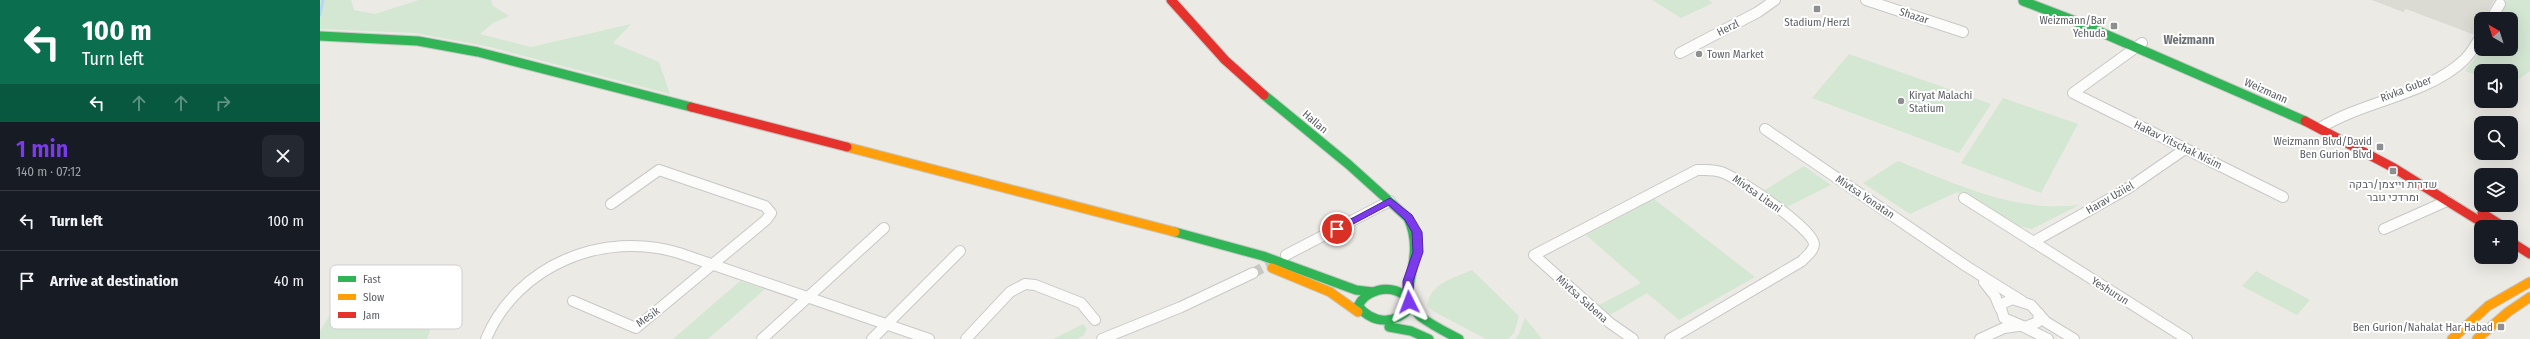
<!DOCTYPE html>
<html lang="en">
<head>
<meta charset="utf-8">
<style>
	body { margin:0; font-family:"Fira Sans Condensed",Heebo,sans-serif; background:#242831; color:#f1f3f6; height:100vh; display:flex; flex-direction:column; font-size:15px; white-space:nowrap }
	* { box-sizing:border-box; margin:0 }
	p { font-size:13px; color:#9ea1a6 }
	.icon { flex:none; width:22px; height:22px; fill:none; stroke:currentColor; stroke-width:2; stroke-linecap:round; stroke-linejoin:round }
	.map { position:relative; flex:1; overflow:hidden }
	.side { display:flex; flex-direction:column; background:#171b24; width:320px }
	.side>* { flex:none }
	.top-card { background:#0b6e4f; color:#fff; overflow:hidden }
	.needle { width:26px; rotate:321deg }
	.controls { position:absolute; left:2154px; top:12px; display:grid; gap:8px }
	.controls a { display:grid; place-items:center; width:44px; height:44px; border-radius:8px; background:#171b24; box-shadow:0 4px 16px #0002; font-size:20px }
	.pin { position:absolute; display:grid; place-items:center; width:34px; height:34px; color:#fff; margin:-17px; border:2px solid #fff; border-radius:50%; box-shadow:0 1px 4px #0007 }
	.me { position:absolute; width:44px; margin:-22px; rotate:357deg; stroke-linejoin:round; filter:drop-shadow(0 0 3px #0008) }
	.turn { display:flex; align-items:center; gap:14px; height:84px; padding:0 16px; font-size:18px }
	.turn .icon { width:52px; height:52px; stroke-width:2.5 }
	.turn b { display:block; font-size:28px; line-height:34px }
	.lanes { display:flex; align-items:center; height:38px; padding:0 16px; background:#0003; justify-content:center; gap:20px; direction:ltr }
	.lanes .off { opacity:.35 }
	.round { display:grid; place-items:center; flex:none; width:42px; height:42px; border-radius:8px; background:#242831 }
	.head { display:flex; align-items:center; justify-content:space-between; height:68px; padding:0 16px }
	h1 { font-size:24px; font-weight:600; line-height:30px; color:#7c3aed }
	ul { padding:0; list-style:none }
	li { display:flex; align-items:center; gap:12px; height:60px; padding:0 16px; border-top:1px solid #363941 }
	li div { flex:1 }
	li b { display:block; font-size:15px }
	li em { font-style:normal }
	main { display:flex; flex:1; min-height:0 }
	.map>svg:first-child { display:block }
</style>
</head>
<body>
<main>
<section class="side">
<div class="top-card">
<div class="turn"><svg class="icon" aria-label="left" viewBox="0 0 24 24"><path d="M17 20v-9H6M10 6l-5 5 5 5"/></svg><div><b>100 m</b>Turn left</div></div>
<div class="lanes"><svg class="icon" aria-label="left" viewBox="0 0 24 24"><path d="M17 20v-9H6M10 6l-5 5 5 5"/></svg><svg class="icon off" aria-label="ahead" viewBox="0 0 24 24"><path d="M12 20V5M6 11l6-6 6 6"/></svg><svg class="icon off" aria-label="ahead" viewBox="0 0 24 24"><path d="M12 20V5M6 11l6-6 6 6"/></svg><svg class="icon off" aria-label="right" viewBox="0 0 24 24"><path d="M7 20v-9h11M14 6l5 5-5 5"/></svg></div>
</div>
<div class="head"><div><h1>1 min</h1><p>140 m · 07:12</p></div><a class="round"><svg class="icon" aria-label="close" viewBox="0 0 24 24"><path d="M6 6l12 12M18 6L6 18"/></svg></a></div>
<ul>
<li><svg class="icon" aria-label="left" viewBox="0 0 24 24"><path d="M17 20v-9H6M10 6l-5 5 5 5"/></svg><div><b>Turn left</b></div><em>100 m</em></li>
<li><svg class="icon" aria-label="arrive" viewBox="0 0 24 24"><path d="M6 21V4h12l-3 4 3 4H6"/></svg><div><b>Arrive at destination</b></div><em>40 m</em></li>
</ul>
</section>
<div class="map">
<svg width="2210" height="339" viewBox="0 0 2210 339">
	<rect width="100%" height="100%" fill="#ebeae5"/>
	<path fill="#dbdad3" d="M2052,0H2174L2164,19H2161L2155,35L2086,9L2083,12Z"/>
	<g fill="#d4e7d3">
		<path d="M0,0H31L34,10L55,14L99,0H171L173,6L189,16L173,23L160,34L211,47L311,24L293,43L339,62L350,94L166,46L95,33L0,29Z"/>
		<path d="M1332,0H1388L1393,3L1361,18Z"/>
		<path d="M2186,0H2210V71L2191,85V71H2161V77L2145,71L2162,49H2191V19H2179Z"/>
		<path d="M1529,54L1671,104L1639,153L1492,98Z"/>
		<path d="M1683,98L1758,124L1721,193L1641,163Z"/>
		<path d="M1578,161C1636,184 1696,213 1759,205L1712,229L1694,225L1637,192L1590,214L1543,183Z"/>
		<path d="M1484,166L1511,185L1465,208L1443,191Z"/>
		<path d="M1334,199L1435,277L1359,320L1327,293L1290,315L1279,305L1321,283L1266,235Z"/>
		<path d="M133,267L107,339H0V331L15,307L81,289Z"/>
		<path d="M1152,270L1199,316L1194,333L1188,339H1166L1113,311L1107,305C1112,282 1133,279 1152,270Z"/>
		<path d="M1936,271L1990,300L1977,315L1922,286Z"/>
		<path d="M420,281L445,289L388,339H353Z"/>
		<path d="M1205,318L1222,339H1195L1199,334Z"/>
		<path d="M763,324L767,329L764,335L757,339H733Z"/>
	</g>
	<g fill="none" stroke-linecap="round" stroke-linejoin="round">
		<path stroke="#bbd6f4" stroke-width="3" d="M0,15L3,0"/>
		<path stroke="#c7c7c4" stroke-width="10" stroke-dasharray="10 5" stroke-linecap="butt" d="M933,273L957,260"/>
		<defs>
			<g id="street">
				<path d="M1546,0L1643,32"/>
				<path d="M2171,19L2180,4"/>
				<path d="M1822,43L1753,93L1963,197"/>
				<path d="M1360,53L1438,12L1455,0"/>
				<path d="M2000,128C2044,101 2106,95 2143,61C2151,54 2156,44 2161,36"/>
				<path d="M1445,129L1646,266L1702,301"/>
				<path d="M1644,198L1867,339"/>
				<path d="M2064,229L2127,201"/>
				<path d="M1713,242L1807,189L1865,149"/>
				<path d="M966,255L1070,201"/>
				<path d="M1664,282L1675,296L1680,308"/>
				<path d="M1692,299L1711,305L1719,314L1718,322L1705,327L1684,318L1680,305Z"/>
				<path d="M253,301L316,328L446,220L451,213L445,206L339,170L291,204"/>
				<path d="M1719,314L1726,322L1754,339"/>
				<path d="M1704,327L1728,339"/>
				<path d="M166,339C197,265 283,230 359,253L609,339"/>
				<path d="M442,339L564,228"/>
				<path d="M552,339L640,251"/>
				<path d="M646,339L690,292L705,284L715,285L761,303L775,320"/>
				<path d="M782,339L861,307L933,273"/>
				<path d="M1313,339L1290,323L1214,255L1377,170C1385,170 1394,169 1401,172C1418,177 1493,229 1494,244C1494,251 1486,256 1482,261L1350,339"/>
				<path d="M1660,339L1684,328L1699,326"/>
			</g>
			<g id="fast">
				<path d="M1703,1L1755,21L1985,121"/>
				<path d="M0,36L98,41L158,52L371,107"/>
				<path d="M944,95L1028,164L1088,218C1101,246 1091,270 1087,299"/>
				<path d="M855,232L943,256L1036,290L1053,292"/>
				<path d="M1090,308C1074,325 1053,324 1038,306C1046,290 1068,284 1084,295C1090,300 1094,311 1101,317C1113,326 1126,332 1139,339"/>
				<path d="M1069,327L1091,331L1109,339"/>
			</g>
			<g id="slow">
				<path d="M527,147L855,232"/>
				<path d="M952,268L1010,292L1038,312"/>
				<path d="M2132,339L2168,306L2210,282"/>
				<path d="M2157,339L2188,312L2210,297"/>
			</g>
			<g id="jam">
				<path d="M851,0L905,60L944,95"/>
				<path d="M371,107L527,147"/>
				<path d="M1985,121L2074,168L2169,227"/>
				<path d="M2162,213L2184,227"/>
				<path d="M2191,242L2210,254"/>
			</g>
		</defs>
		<use href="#street" stroke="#c8c8c8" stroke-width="12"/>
		<use href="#fast" stroke="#c7c7c5" stroke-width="11"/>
		<use href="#slow" stroke="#c7c7c5" stroke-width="11"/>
		<use href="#jam" stroke="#c7c7c5" stroke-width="11"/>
		<use href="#street" stroke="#fcfcfb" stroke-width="10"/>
		<use href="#fast" stroke="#30b455" stroke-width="9"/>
		<use href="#slow" stroke="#ff9f0a" stroke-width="9"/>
		<use href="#jam" stroke="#e5322d" stroke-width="9"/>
	</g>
	<path fill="#7c3aed" stroke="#51269a" d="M1070,198L1092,215L1102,232L1103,252L1093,281L1094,302L1089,306L1083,302V281L1093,252L1092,232L1085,220L1069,205L1020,231L1017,232L1012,229Z"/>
	<g fill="#8d8f90" stroke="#fff" stroke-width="1.5">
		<rect x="1493" y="5" width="8" height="8" rx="2"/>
		<rect x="1790" y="22" width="8" height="8" rx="2"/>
		<circle cx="1379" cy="54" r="4"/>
		<circle cx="1581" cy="101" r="4"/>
		<rect x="2056" y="143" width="8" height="8" rx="2"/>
		<rect x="2069" y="167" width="8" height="8" rx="2"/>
		<rect x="2177" y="323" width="8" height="8" rx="2"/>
	</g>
	<g text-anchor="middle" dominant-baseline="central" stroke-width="4" stroke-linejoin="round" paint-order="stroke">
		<g font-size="11" fill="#5b5e63" stroke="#fff">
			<text transform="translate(1594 16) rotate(18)">Shazar</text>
			<text transform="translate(1408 28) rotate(-27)">Herzl</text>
			<text transform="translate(2086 89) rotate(-21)">Rivka Guber</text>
			<text transform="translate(1946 91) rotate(24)">Weizmann</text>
			<text transform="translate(995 122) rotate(40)">HaIlan</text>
			<text transform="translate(1858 145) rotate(26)">HaRav Yitschak Nisim</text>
			<text transform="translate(1437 194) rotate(35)">Mivtsa Litani</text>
			<text transform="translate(1545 197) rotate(34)">Mivtsa Yonatan</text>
			<text transform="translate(1790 198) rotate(-30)">Harav Uziiel</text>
			<text transform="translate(1790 291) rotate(32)">Yeshurun</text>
			<text transform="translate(1262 299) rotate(42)">Mivtsa Sabena</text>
			<text transform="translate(328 317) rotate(-36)">Mesik</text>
		</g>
		<g font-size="11" fill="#5b5e63" stroke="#fff" text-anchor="end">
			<text x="1786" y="20">Weizmann/Bar<tspan x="1786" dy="13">Yehuda</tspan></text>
			<text x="1497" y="22" text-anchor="middle">Stadium/Herzl</text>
			<text x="1387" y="54" text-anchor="start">Town Market</text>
			<text x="1589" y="95" text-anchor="start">Kiryat Malachi<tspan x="1589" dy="13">Statium</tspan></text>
			<text x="2052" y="141">Weizmann Blvd/David<tspan x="2052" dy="13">Ben Gurion Blvd</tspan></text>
			<text x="2073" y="184" text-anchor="middle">שדרות וייצמן/רבקה<tspan x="2073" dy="13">ומרדכי גובר</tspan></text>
			<text x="2173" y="327">Ben Gurion/Nahalat Har Habad</text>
		</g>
		<g font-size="12" font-weight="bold" fill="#6c7075" stroke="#fff">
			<text x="1869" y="40">Weizmann</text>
		</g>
	</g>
	<rect x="10" y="265" width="132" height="64" rx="6" fill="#fff" stroke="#cecfd0" stroke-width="1"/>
	<rect x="18" y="276" width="18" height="6" fill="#30b455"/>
	<rect x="18" y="294" width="18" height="6" fill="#ff9f0a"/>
	<rect x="18" y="312" width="18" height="6" fill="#e5322d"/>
	<g font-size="11" fill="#5b5e63">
		<text x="43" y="283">Fast</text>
		<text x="43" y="301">Slow</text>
		<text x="43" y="319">Jam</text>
	</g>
</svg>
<div class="controls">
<a><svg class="needle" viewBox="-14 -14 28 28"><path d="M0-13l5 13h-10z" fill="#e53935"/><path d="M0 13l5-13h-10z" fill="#9ea1a6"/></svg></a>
<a><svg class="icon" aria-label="sound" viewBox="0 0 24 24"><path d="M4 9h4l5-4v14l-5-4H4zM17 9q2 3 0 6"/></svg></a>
<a><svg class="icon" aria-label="search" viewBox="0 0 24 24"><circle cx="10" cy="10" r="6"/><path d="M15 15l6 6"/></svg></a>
<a><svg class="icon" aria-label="layers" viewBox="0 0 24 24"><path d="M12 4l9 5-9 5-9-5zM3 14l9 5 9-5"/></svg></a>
<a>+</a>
</div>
<div class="pin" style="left:1017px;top:229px;background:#d93025"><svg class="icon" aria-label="arrive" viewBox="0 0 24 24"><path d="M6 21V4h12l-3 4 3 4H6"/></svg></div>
<svg class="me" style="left:1089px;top:302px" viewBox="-20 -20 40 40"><path d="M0-17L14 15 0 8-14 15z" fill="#7c3aed" stroke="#fff" stroke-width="4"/></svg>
</div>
</main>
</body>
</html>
